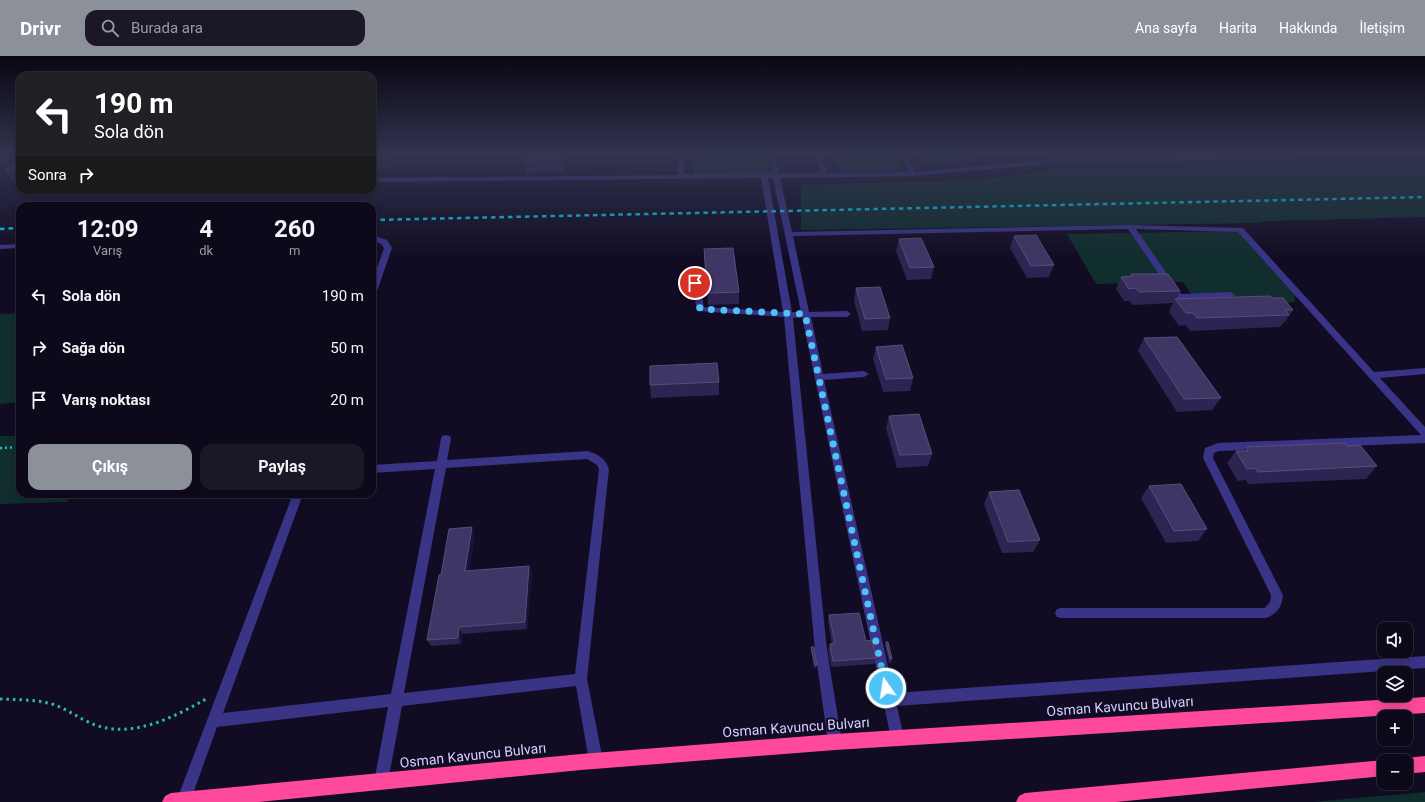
<!DOCTYPE html>
<html lang="tr">
<head>
<meta charset="utf-8">
<style>
	body { margin:0; font-family:Roboto,sans-serif; background:#1b1727; color:#f1f3f6; height:100vh; display:flex; flex-direction:column; font-size:15px; white-space:nowrap }
	* { box-sizing:border-box; margin:0 }
	p { font-size:13px; color:#9a9aa2 }
	.icon { flex:none; width:22px; height:22px; fill:none; stroke:currentColor; stroke-width:2; stroke-linecap:round; stroke-linejoin:round }
	.map { position:relative; flex:1; overflow:hidden }
	.panel { position:absolute; left:16px; top:146px; width:360px; height:296px; display:flex; flex-direction:column; background:#0d091a; border-radius:12px; box-shadow:0 2px 10px #0003,0 0 0 1px #2d2a39 }
	.panel>* { flex:none }
	.guide { position:absolute; left:16px; top:16px; width:360px; height:122px; border-radius:12px; box-shadow:0 2px 10px #0003,0 0 0 1px #2d2a39; background:#202124; color:#fff; overflow:hidden }
	.fabs { position:absolute; left:1377px; top:566px; display:grid; gap:8px }
	.fabs a { display:grid; place-items:center; width:36px; height:36px; border-radius:8px; background:#0d091a; box-shadow:0 2px 10px #0003,0 0 0 1px #2d2a39; font-size:20px }
	.pin { position:absolute; display:grid; place-items:center; width:34px; height:34px; color:#fff; margin:-17px; border:2px solid #fff; border-radius:50%; box-shadow:0 1px 4px #0007 }
	.me { position:absolute; width:44px; margin:-22px; rotate:347deg; stroke-linejoin:round; filter:drop-shadow(0 0 3px #0008) }
	.turn { display:flex; align-items:center; gap:14px; height:84px; padding:0 12px; font-size:18px }
	.turn .icon { width:52px; height:52px; stroke-width:2.5 }
	.turn b { display:block; font-size:28px; line-height:34px }
	.then { display:flex; align-items:center; height:38px; padding:0 12px; background:#0003; gap:8px; font-size:15px }
	.eta { display:flex; justify-content:space-evenly; align-items:center; height:68px; text-align:center }
	.eta b { font-size:24px; font-weight:700; line-height:28px }
	.button { display:flex; gap:8px; margin-top:auto; padding:8px 12px }
	.button a { flex:1; height:46px; border-radius:12px; background:#8c9099; color:#fff; font-size:16px; font-weight:700; line-height:46px; text-align:center }
	.button a+a { background:#1b1727; color:#f1f3f6 }
	ul { padding:0; list-style:none }
	li { display:flex; align-items:center; gap:12px; height:52px; padding:0 12px }
	li div { flex:1 }
	li b { display:block; font-size:15px }
	li em { font-style:normal }
	header { display:flex; align-items:center; gap:24px; box-sizing:border-box; height:56px; padding:0 20px; background:#8c9099; color:#fff }
	header strong { font-size:19px }
	nav { display:flex; gap:22px; margin-inline-start:auto; font-size:14px }
	.search { width:280px; height:36px; background:#1b1727; display:flex; align-items:center; gap:10px; box-sizing:border-box; padding:0 14px; border-radius:12px; color:#9a9aa2; font-size:15px }
	.map>svg:first-child { display:block }
</style>
</head>
<body>
<header>
<strong>Drivr</strong>
<div class="search"><svg class="icon" aria-label="search" viewBox="0 0 24 24"><circle cx="10" cy="10" r="6"/><path d="M15 15l6 6"/></svg>Burada ara</div>
<nav><a>Ana sayfa</a><a>Harita</a><a>Hakkında</a><a>İletişim</a></nav>
</header>
<div class="map">
<svg width="1425" height="746" viewBox="0 0 1425 746">
	<rect width="100%" height="100%" fill="#110c23"/>
	<g fill="#0f2e2d">
		<path d="M693,98H768L771,117L694,119Z"/>
		<path d="M834,98H896L902,115L839,116Z"/>
		<path d="M922,98H1061V99L982,100L929,112Z"/>
		<path d="M1425,106V161L1268,165L1257,167L801,174V129L976,124L1058,114Z"/>
		<path d="M1242,175L1295,237V245L1283,249L1241,244L1227,238H1191L1183,226L1096,228L1067,178Z"/>
		<path d="M20,257V346L0,348V258Z"/>
		<path d="M0,380H20V438H72L67,446L0,448Z"/>
		<path d="M1425,736V746H1313Z"/>
	</g>
	<g fill="none" stroke-linecap="round" stroke-linejoin="round">
		<path stroke="#26bcb6" stroke-width="2.5" stroke-dasharray="2 3" stroke-linecap="butt" d="M0,392L20,391"/>
		<path stroke="#26bcb6" stroke-width="3" stroke-dasharray="2.5 4" stroke-linecap="butt" d="M0,643C18,644 37,643 55,649C71,655 85,667 102,671C138,680 176,660 206,643"/>
		<g fill="#393486" fill-rule="evenodd">
			<path d="M4,98H11L0,108V102Z"/>
			<path d="M678,98H684V118L772,117L768,98H774L779,117H820L815,98H822L827,117L908,116L901,98H908L915,116L1060,103L1257,98H1370L1367,100L1060,107L912,120L780,122L792,176L1130,169L1243,172L1374,316L1425,312V318L1380,322L1425,371V387L1219,395L1214,397L1213,402L1283,539C1282,551 1277,558 1266,562H1061L1057,561L1055,557L1057,553L1061,552H1265L1270,546L1271,539L1203,402L1205,392L1218,387L1421,379L1238,176L1136,173L1181,238L1231,236L1235,239L1231,242L1179,244L1176,243L1128,173L793,180L809,256L847,255L851,258L847,261H811L823,318L864,315L869,318L864,321L824,324L894,637L1425,600V612L897,650L904,682L902,687L897,689L892,687L802,261L793,262L827,594L842,686L840,691L835,693L830,691L828,686L815,594L784,261L697,255L689,214L693,212L697,214L704,251L783,256L761,122L372,126V122L678,119ZM768,122H773L801,256H792Z"/>
			<path d="M372,179L387,184L392,192L376,238L372,241V226L384,192L381,188L372,184Z"/>
			<path d="M20,188V192L0,193V189Z"/>
			<path d="M446,379L450,380L451,383L447,404L588,395C599,399 605,402 609,413L587,623L603,705L601,710L596,712L591,710L589,705L576,630L402,650L388,726L386,731L381,733L376,731L374,726L388,651L217,671L190,746H176L293,438H303L223,657L391,638L435,413L372,417V409L437,405L441,383L442,380ZM587,403L597,409L599,413L575,618L404,637L446,412Z"/>
		</g>
		<g fill="#ff499c" fill-rule="evenodd">
			<path d="M1425,641V657L835,694L581,714L259,746H162L165,740L171,737L581,698L835,678Z"/>
			<path d="M1425,700V716L1406,718V705L1400,704L1406,702Z"/>
			<path d="M1384,704L1387,705H1384V720L1116,746H1016L1019,740L1025,737Z"/>
		</g>
		<g stroke="#00daf9" stroke-width="2.5" stroke-dasharray="4.5 4" stroke-linecap="butt">
			<path d="M372,164L1425,141"/>
			<path d="M0,173L20,172"/>
		</g>
	</g>
	<g fill="#2e2452">
		<path d="M372,98H394L386,113H372Z"/>
		<path d="M526,98H567L565,115L526,117L524,105Z"/>
		<path d="M20,102V126H13L5,115Z"/>
		<path d="M1014,180L1054,209L1049,221L1027,222L1010,192Z"/>
		<path d="M899,183L934,211L931,223L907,224L896,195Z"/>
		<path d="M704,193L739,236V248L708,249L704,205Z"/>
		<path d="M1131,218L1180,235L1176,243L1272,242L1293,254L1285,266H1284L1280,271L1190,275L1186,269L1179,270L1169,256L1173,247L1133,249L1130,245H1124L1116,233L1121,221L1129,220Z"/>
		<path d="M856,232L890,262L888,274L862,275L854,245Z"/>
		<path d="M1144,282L1221,342L1212,354L1177,356L1138,295Z"/>
		<path d="M876,291L913,322L910,335L883,336L873,303Z"/>
		<path d="M719,326V339L651,342L650,329Z"/>
		<path d="M889,360L932,398L928,410L897,412L886,372Z"/>
		<path d="M1347,390L1377,410L1366,423L1248,428L1246,424L1238,425L1227,407L1236,395H1243L1246,391Z"/>
		<path d="M1149,430L1207,473L1198,485L1166,487L1141,442Z"/>
		<path d="M989,436L1040,484L1033,496L1002,497L984,448Z"/>
		<path d="M475,478L469,515L529,510L532,517L527,573L462,578L461,588L431,590L427,584L441,519Z"/>
		<path d="M829,559L866,585L876,602L874,608L831,611L828,594L830,588H832L828,565Z"/>
		<path d="M886,586L892,603L891,607H889L885,589Z"/>
		<path d="M811,591L817,609L816,612H814L811,595Z"/>
	</g>
	<g fill="#1b1337">
		<path d="M384,98H394L386,113L382,102Z"/>
		<path d="M564,98H567L565,115L563,104Z"/>
		<path d="M472,471L475,478L468,522L465,515Z"/>
		<path d="M529,510L532,517L527,573L525,566Z"/>
		<path d="M459,571L462,578L461,588L458,582Z"/>
	</g>
	<g fill="#403665" stroke="#574e7d">
		<path d="M372,98H384L382,102H372Z"/>
		<path d="M526,98H564L563,104L524,105Z"/>
		<path d="M20,102V114L5,115Z"/>
		<path d="M1036,179L1054,209L1031,210L1014,180Z"/>
		<path d="M921,182L934,211L910,212L899,183Z"/>
		<path d="M733,192L739,236L708,237L704,193Z"/>
		<path d="M1131,218H1168L1180,235L1139,236L1136,232L1129,233L1121,221L1132,220Z"/>
		<path d="M880,231L890,262L865,263L856,232Z"/>
		<path d="M1270,240L1272,242H1283L1293,254H1285L1289,259L1197,262L1193,257H1186L1175,243Z"/>
		<path d="M1177,281L1221,342L1184,343L1144,282Z"/>
		<path d="M902,289L913,322L886,323L876,291Z"/>
		<path d="M717,307L719,326L650,329V310Z"/>
		<path d="M919,358L932,398L900,399L889,360Z"/>
		<path d="M1345,387L1347,390L1360,389L1377,410L1258,416L1255,412L1247,413L1236,395H1248L1246,391Z"/>
		<path d="M1181,428L1207,473L1174,475L1149,430Z"/>
		<path d="M1019,434L1040,484L1008,486L989,436Z"/>
		<path d="M472,471L465,515L529,510L525,566L459,571L458,582L427,584L439,519H441L449,473Z"/>
		<path d="M859,557L866,585L872,584L876,602L833,605L830,588L835,587L829,559Z"/>
		<path d="M886,586H888L892,603H890Z"/>
		<path d="M811,591H814L817,609H815Z"/>
	</g>
	<linearGradient id="sky" x2="0" y2="1"><stop stop-color="#090713"/><stop offset="0.48" stop-color="#323450"/><stop offset="1" stop-color="#323450" stop-opacity="0"/></linearGradient>
	<rect width="1425" height="203" fill="url(#sky)"/>
	<g fill="none" stroke-linecap="round" stroke-linejoin="round">
		<path stroke="#4fc3f7" stroke-width="7" stroke-dasharray="0 12.6" d="M695,227L700,253L805,258L886,632"/>
	</g>
	<g text-anchor="middle" dominant-baseline="central" stroke-width="4" stroke-linejoin="round" paint-order="stroke">
		<g font-size="14" fill="#d5ceff" stroke="#110c23">
			<text transform="translate(1120 650) rotate(-4)">Osman Kavuncu Bulvarı</text>
			<text transform="translate(796 671) rotate(-4)">Osman Kavuncu Bulvarı</text>
			<text transform="translate(473 699) rotate(-6)">Osman Kavuncu Bulvarı</text>
		</g>
	</g>
</svg>
<div class="fabs">
<a><svg class="icon" aria-label="sound" viewBox="0 0 24 24"><path d="M4 9h4l5-4v14l-5-4H4zM17 9q2 3 0 6"/></svg></a>
<a><svg class="icon" aria-label="layers" viewBox="0 0 24 24"><path d="M12 4l9 5-9 5-9-5zM3 14l9 5 9-5"/></svg></a>
<a>+</a>
<a>−</a>
</div>
<div class="pin" style="left:695px;top:227px;background:#d93025"><svg class="icon" aria-label="arrive" viewBox="0 0 24 24"><path d="M6 21V4h12l-3 4 3 4H6"/></svg></div>
<svg class="me" style="left:886px;top:632px" viewBox="-20 -20 40 40"><circle r="17" fill="#4fc3f7" stroke="#fff" stroke-width="3"/><path d="M0-11L8 9 0 5-8 9z" fill="#fff"/></svg>
<div class="guide">
<div class="turn"><svg class="icon" aria-label="left" viewBox="0 0 24 24"><path d="M17 20v-9H6M10 6l-5 5 5 5"/></svg><div><b>190 m</b>Sola dön</div></div>
<div class="then">Sonra<svg class="icon" aria-label="right" viewBox="0 0 24 24"><path d="M7 20v-9h11M14 6l5 5-5 5"/></svg></div>
</div>
<section class="panel">
<div class="eta">
<div><b>12:09</b><p>Varış</p></div>
<div><b>4</b><p>dk</p></div>
<div><b>260</b><p>m</p></div>
</div>
<ul>
<li><svg class="icon" aria-label="left" viewBox="0 0 24 24"><path d="M17 20v-9H6M10 6l-5 5 5 5"/></svg><div><b>Sola dön</b></div><em>190 m</em></li>
<li><svg class="icon" aria-label="right" viewBox="0 0 24 24"><path d="M7 20v-9h11M14 6l5 5-5 5"/></svg><div><b>Sağa dön</b></div><em>50 m</em></li>
<li><svg class="icon" aria-label="arrive" viewBox="0 0 24 24"><path d="M6 21V4h12l-3 4 3 4H6"/></svg><div><b>Varış noktası</b></div><em>20 m</em></li>
</ul>
<div class="button"><a>Çıkış</a><a>Paylaş</a></div>
</section>
</div>
</body>
</html>
